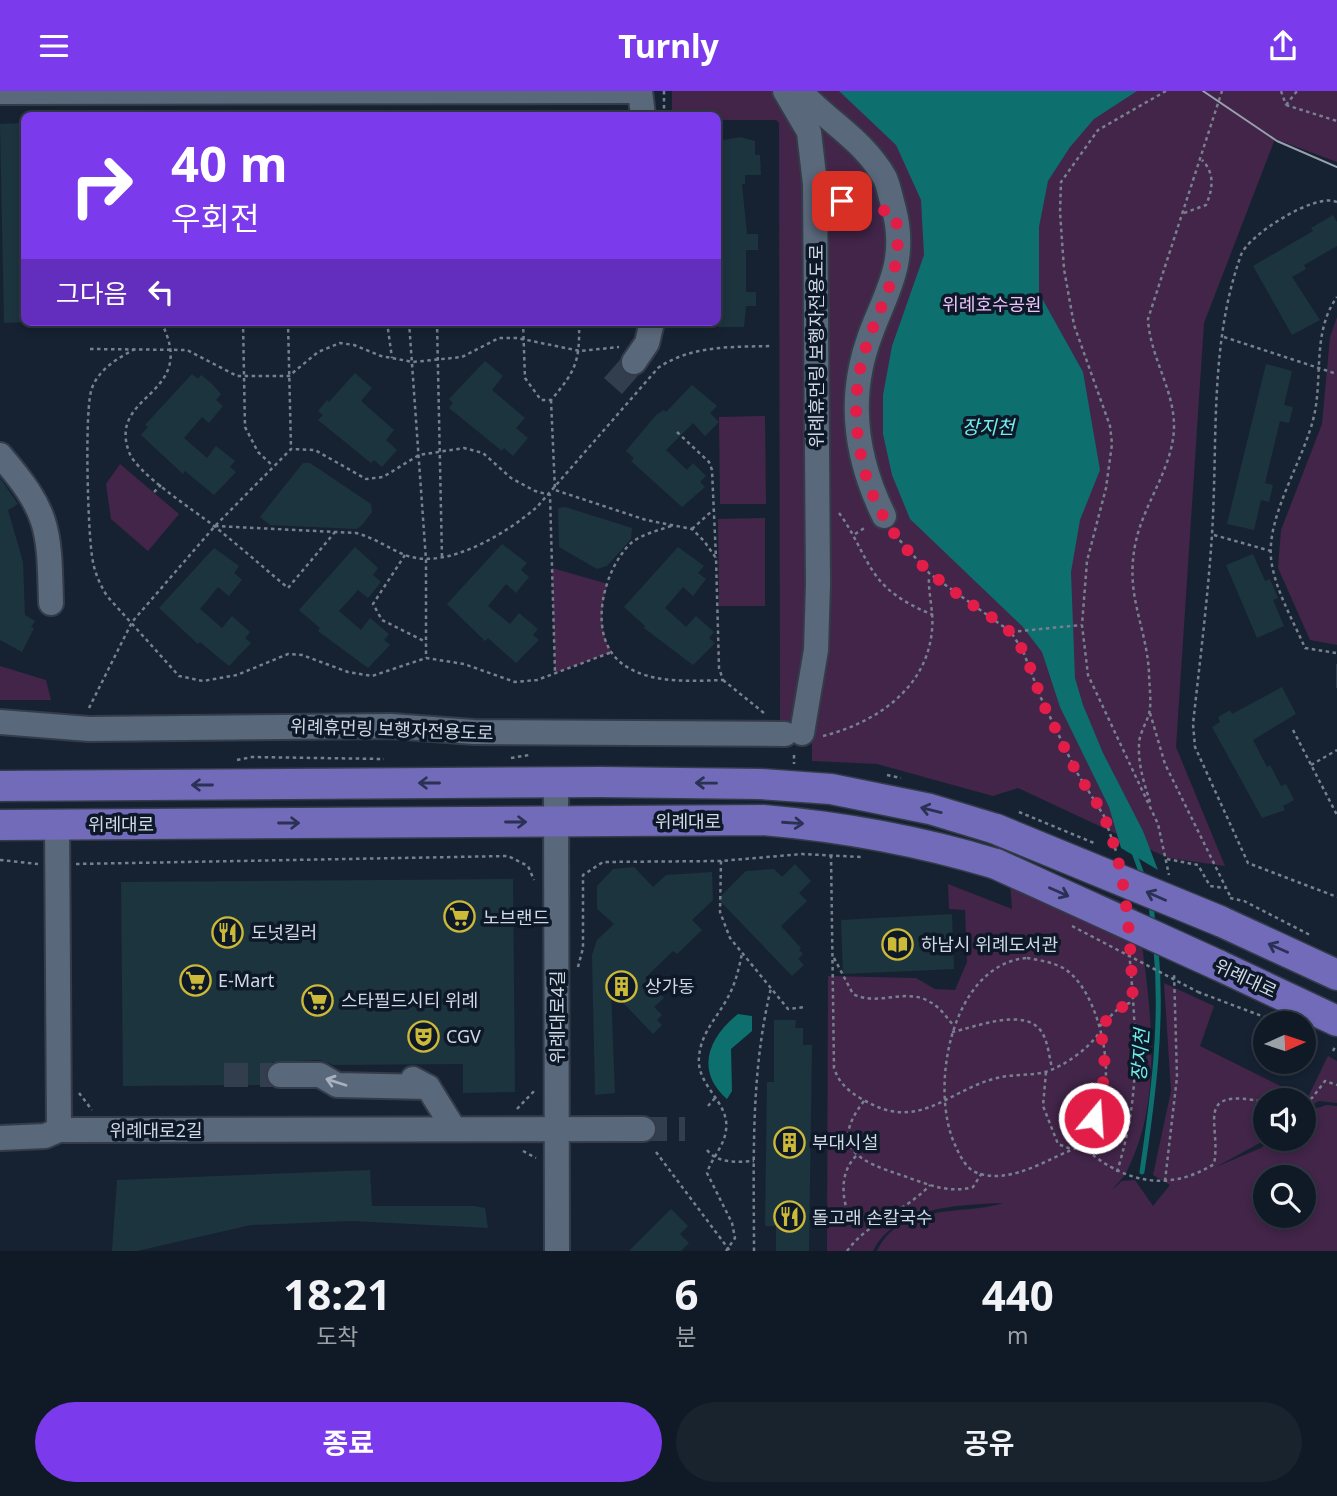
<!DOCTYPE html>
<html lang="ko">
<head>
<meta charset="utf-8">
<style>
	body { margin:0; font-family:"Noto Sans","Noto Sans KR",sans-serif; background:#19232e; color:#f1f3f6; height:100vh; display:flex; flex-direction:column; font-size:26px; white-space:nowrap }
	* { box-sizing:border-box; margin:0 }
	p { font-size:23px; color:#9ca1a7 }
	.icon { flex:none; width:38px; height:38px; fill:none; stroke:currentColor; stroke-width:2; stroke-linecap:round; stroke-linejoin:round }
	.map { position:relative; height:1160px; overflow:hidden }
	.side { display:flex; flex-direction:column; background:#101a26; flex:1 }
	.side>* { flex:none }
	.hud { position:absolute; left:21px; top:21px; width:700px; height:214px; border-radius:10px; box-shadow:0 4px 10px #0003,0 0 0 2px #303843; background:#7c3aed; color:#fff; overflow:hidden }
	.needle { width:46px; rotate:87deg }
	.controls { position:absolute; left:1253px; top:920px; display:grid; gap:14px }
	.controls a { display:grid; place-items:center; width:63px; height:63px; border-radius:50%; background:#101a26; box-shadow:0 4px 10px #0003,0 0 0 2px #303843; font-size:35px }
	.pin { position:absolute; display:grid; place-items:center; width:60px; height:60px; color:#fff; margin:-30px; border-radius:14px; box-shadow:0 4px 10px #0006 }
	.me { position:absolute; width:77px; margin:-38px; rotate:18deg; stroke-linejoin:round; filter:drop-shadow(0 0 5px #0008) }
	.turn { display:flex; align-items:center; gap:24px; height:147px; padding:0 35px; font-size:32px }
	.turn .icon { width:91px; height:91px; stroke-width:2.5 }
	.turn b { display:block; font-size:49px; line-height:60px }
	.then { display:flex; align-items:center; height:66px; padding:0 35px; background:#0003; gap:14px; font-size:26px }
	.eta { display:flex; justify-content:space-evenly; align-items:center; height:119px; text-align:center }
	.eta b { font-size:42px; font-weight:700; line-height:49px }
	.button { display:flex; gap:14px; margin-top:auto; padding:14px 35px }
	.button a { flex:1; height:80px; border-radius:42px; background:#7c3aed; color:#fff; font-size:28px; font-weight:700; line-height:80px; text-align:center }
	.button a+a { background:#19232e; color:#f1f3f6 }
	header { display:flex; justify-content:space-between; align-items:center; height:91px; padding:0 35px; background:#7c3aed; color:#fff; font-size:32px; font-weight:700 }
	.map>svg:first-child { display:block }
</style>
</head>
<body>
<header><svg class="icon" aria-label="menu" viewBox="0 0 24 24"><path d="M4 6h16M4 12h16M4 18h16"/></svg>Turnly<svg class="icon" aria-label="share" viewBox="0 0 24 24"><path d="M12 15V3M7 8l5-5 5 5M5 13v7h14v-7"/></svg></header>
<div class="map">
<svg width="1337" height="1160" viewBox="0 0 1337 1160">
	<rect width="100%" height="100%" fill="#162232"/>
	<g fill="#422549" fill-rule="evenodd">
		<path d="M672,0H1337V71L1275,48L1204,232L1176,656L1225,775L1168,767L1018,697L993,705L877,673L812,670V635L780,634L779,32L776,29H718V24H672Z"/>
		<path d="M1337,226V554L1310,549L1278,477L1281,439L1322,333L1330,246Z"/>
		<path d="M765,325L766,413H720L719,326Z"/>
		<path d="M120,373L179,423L148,460L111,428L106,393Z"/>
		<path d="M765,427V515H719L718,428Z"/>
		<path d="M552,477L608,493C600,513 599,542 612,561L555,582Z"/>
		<path d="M0,575L46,589L51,609H0Z"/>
		<path d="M1008,762L1137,818C1148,901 1167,999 1128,1078C1125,1086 1117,1092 1112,1099L1122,1090L1135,1089L1153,1115L1170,1094L1153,1084L1171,1000L1164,892L1214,915L1200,955L1303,1006L1309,1004L1328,965L1337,970V1012L1319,1010L1304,1018V1010H1265L1267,1048L1216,1076L1261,1057L1272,1048H1304V1021L1327,1014L1337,1015V1160H877C901,1110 964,1125 1003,1112C959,1114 896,1115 873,1160H827L828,885L916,887L935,898L955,899L967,871L965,819L949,818L948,793L1012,818ZM1265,1087H1304V1125H1265Z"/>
	</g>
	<g fill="#0d6f6e">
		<path d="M839,0H1137L1094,28L1070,56L1048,90L1039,136V202L1083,281L1100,379L1080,429L1071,481L1075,587L1083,614L1103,662L1143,740L1158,779L1121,757L1109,716L1060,616L1042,561L1022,535L910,428L892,384L883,343V304L892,255L924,164L921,109L896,54Z"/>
		<path d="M738,923L752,925V940L731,958L732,1000L727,1008C695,980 708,947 738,923Z"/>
	</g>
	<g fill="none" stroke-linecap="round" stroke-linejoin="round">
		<g stroke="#0d6f6e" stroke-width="5">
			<path d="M1133,759L1143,786"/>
			<path d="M1151,812L1153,834"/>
			<path d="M1142,1081C1153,1006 1163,933 1156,858"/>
		</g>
	</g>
	<g fill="#1c343e">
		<path d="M24,32V231L4,232L0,33Z"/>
		<path d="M740,46L755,50V64H760L761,84H745V93H742L747,143H758V159H746V201H756V215H746L744,236H718V50Z"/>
		<path d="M1333,124L1337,131V155L1304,174L1306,178L1292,186L1320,229L1292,244L1253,175L1313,140L1311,137Z"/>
		<path d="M485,270L503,285L492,299L525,327L516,337L528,347L513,365L504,357L502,360L449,317L453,312L449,308Z"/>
		<path d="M1266,273L1292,280L1284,314L1293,316L1289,332L1280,330L1265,392L1273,394L1269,411L1261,409L1254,439L1227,433Z"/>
		<path d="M355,282L372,297L361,310L394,339L386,349L397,359L382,376L374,369L371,372L318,329L323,324L318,320L327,309L329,311Z"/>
		<path d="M192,283L198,288L201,284L211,292L221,303L216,309L223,315L209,332L202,326L184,347L207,367L216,355L235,370L230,376L236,381L214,404L185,380L183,383L141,344L148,336L145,334Z"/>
		<path d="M692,294L717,315L710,322L719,331L705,345L693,332L666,359L687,379L693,372L706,385L700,391L705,396L682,416L631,370L634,367L626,360L656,324L664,319L666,321Z"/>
		<path d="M303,372H310L371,413L372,421L362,434L357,438L270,434L260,426Z"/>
		<path d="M0,387L18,413L8,419L23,471L25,524L35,530L31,536L34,537L22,561L0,549Z"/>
		<path d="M565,416L632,437L631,448L607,475L597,478L559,456L558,417Z"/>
		<path d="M502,453L527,472L521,479L529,486L516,502L506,493L488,515L510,533L519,522L538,538L533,544L539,549L516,572L488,547L485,550L447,513Z"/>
		<path d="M355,456L378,477L373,484L381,491L368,507L358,499L339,520L361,539L370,527L389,543L384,549L390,554L368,577L318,540L320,537L299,519Z"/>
		<path d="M678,456L704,475L698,482L706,488L693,505L683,496L665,517L686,536L696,525L714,541L709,547L715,552L693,574L644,537L645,535L624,516Z"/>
		<path d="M214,457L239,475L234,482L242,489L229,505L218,496L200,518L222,537L232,525L250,541L245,547L251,552L229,575L200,551L198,553L159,517Z"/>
		<path d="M1253,463L1265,490L1270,488L1278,507L1273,509L1284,535L1257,547L1226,474Z"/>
		<path d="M1282,596L1296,623L1253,649L1267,676L1270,674L1281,695L1286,693L1294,709L1283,715L1285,719L1262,727L1212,636L1220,631L1218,626L1230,619L1232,623Z"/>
		<path d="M795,773L811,790L799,802L807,810L781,835L801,857L799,859L803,863L798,868L804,874L792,885L718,808L746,780L774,778L782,786Z"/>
		<path d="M634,776L653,796L666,784L712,781L713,809L692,829L702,839L677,863L673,860L645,887L664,907L654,916L662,924L657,929L662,934L653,943L611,899L615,1002L595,1004L592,864L597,849L614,833L597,818V795L613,778Z"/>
		<path d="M513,788L515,1001L463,1002V973L333,974L320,969L273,971L265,983L269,994L123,995L121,791Z"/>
		<path d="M952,823L954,878L843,883L841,829Z"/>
		<path d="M774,929H796L795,937H803V954H812L809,1160H776V1135H765L767,991H774Z"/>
		<path d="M370,1079L372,1115H474L485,1117L488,1137L352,1130L251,1134L137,1160H112L117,1089Z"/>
		<path d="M671,1118L688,1135L680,1143L689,1152L681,1160H629Z"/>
	</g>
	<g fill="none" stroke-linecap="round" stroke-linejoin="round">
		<g stroke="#323d4d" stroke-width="24" stroke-dasharray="24 12" stroke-linecap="butt">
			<path d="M613,295L634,271"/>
			<path d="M1336,585H1337"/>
			<path d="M224,984H280"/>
			<path d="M643,1038H685"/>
		</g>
		<defs>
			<g id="minor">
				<path d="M640,0L643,24"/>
				<path d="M785,0L809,41L815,93L818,493L816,559L802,642"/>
				<path d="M800,0C828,31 864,49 885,87C889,96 891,108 894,118C911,185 873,215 861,276C850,328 861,378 884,425"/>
				<path d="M0,1L640,0"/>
				<path d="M634,271L647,252L652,231"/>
				<path d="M0,364C50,422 49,437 51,512"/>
				<path d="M0,631L89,638L391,635L474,641L785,643"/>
				<path d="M556,691L557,1160"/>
				<path d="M57,733L59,1039L643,1038"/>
				<path d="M280,984H320L337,994L428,996"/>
				<path d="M413,988L428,996L454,1038"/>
				<path d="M0,1047L45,1045L59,1039"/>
			</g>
			<g id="major">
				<path d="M0,695L601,691L760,693L831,698L930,718L996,738"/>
				<path d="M0,734L763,729C845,736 917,749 996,773"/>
				<path d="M1220,830L1337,884"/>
				<path d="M1218,874L1337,930"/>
			</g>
		</defs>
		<use href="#minor" stroke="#343c4a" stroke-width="28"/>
		<use href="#major" stroke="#343c4a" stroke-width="33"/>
		<g stroke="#77818e" stroke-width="2.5" stroke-dasharray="3.5 3.5" stroke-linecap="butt">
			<path d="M664,0V18"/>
			<path d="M1166,0L1098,39L1061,91L1060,121L1064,178L1074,234L1110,335L1112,353L1106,397L1087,470L1082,534L1088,584L1158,733L1169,784"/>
			<path d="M1281,0L1286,14"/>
			<path d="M1286,14L1337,30"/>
			<path d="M1286,14L1297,0"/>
			<path d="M343,22L357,23"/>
			<path d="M121,24L149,23"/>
			<path d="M834,108L872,117"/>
			<path d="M1337,111C1316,101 1248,144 1241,164C1209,253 1218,351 1212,443C1208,506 1200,569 1193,633L1195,656L1248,772L1337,806"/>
			<path d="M1184,122L1206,114C1213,98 1215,82 1202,69"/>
			<path d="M161,231C200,306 107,301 129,361C137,383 194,419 214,435C239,455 263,476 288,497L335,441"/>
			<path d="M243,231L245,336L258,361L273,375"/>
			<path d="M288,231L291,357"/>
			<path d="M387,231L392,267"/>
			<path d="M409,231L426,469V567"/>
			<path d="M437,231L442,467"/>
			<path d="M523,231L525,287L541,309H551C576,280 580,270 579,231"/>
			<path d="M1224,246L1337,283"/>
			<path d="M90,258L187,259L237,285H289L318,261L340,252L354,254L381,265L413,271L462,266L499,247H517L580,260L619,256"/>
			<path d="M135,258C118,267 99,278 92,297C84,317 88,440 92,465C94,480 99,492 107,505L179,585L203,590L237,584L288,563L302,564L348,581L372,585L426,567L464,573L515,591L537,589L612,561"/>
			<path d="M551,309L555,399L646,429L692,438L704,450L716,467L719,577L723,589C692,590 651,593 624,574C586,548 602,481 630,453C641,443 660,439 674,434"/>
			<path d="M677,341L709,371L712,379L716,467"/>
			<path d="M154,401L161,394"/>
			<path d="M839,422C856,444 864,472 882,492C896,507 914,516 933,524"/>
			<path d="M215,435L356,442C375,447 388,457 405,464C446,480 507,442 537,416L658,277C691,254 733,256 772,255"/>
			<path d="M692,438L713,419"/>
			<path d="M855,443L866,436"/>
			<path d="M895,444L930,483L1011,541L1023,560L1041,607L1076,680L1104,725L1117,763"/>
			<path d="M1214,444L1271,460"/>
			<path d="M405,464L373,513L382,529L426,551"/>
			<path d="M1011,541L1081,534"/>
			<path d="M1336,562L1305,557C1293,529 1274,497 1271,467C1267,423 1304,369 1314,325C1323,286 1312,241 1337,206"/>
			<path d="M723,589L764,622"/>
			<path d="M89,617L132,531L215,435L291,358L315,359L366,388L383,386L419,364L464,357L483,362L511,387L535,400L550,404L555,582"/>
			<path d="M1150,622L1165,673L1231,807"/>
			<path d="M1293,639L1337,724"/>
			<path d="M823,645C875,632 927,598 932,539C934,521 928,503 929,485"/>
			<path d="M794,664V673"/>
			<path d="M511,667L529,664"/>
			<path d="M237,669L252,666L384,668"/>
			<path d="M1311,674L1337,659"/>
			<path d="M887,684L901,687"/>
			<path d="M1150,711C1144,692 1138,673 1139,654C1139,643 1146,633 1149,623C1152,611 1149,594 1149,581C1146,533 1124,503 1136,450C1144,412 1174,375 1174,335C1174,298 1150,266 1148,228L1222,0"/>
			<path d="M831,764L834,977C839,992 848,1000 862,1008C919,1043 947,999 997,987C1012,983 1030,985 1045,981C1065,975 1089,957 1100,941"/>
			<path d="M1167,768L1198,774L1210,795L1225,797"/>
			<path d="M0,769L38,773"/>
			<path d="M721,770L720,821L730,847L788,918L806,916"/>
			<path d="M76,773L508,765L528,775L534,789"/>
			<path d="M1230,807L1244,810L1312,845"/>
			<path d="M834,867L853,903C878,916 906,896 930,911C940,916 947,927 954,935"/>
			<path d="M1027,867C1039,869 1052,871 1063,877C1095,895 1112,966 1104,1000C1099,1019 1089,1037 1082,1055C1051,1065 1010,1096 975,1081C966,1077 960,1065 956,1056C928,999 951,873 1027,867Z"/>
			<path d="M578,876L583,857V784L603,771L721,770L802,763L861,766"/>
			<path d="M1198,901L1283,933"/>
			<path d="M1100,935L1118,918L1133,910"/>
			<path d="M952,941C976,936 1024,916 1041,940C1048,950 1049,965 1052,977"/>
			<path d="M1333,960L1336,954"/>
			<path d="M1046,981L1043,1015L1058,1053L1071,1058"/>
			<path d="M79,1002L92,1019"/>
			<path d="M864,1010C827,1058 861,1071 904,1085C926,1093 950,1103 973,1096L982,1082"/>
			<path d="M1304,1011L1312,1007L1325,990L1337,994"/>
			<path d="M708,1015L715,1007"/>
			<path d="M517,1018L536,998"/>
			<path d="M1082,1055C1121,1090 1166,1103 1214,1073C1222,1033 1191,996 1265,1011"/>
			<path d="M707,1059C718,1073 738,1071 754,1070"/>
			<path d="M523,1060L536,1067"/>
			<path d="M656,1061L730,1160"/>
			<path d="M856,1065C842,1079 841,1100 847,1119L860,1125L882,1126"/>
			<path d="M1117,1081C1142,1000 1136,942 1129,859"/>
			<path d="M1165,1090L1177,986L1174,881"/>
			<path d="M726,1160L735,1147L732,1132L707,1082C712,1066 724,1056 726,1039C730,1011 696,995 699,966C701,942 716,928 727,908C735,894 739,878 742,862"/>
			<path d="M754,1160C754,1071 750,984 771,897"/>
			<path d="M847,1160C869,1130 905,1121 930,1094"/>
		</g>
		<use href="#minor" stroke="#5a687b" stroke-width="24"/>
		<use href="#major" stroke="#716bb9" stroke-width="30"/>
		<path stroke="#97a0ad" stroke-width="2" d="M1203,0L1277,50L1337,76"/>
		<defs>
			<g id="major-bridge">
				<path d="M996,738L1220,830"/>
				<path d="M996,773L1218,874"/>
			</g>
		</defs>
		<use href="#major-bridge" stroke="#343c4a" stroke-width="33" stroke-linecap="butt"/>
		<g stroke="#77818e" stroke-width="2.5" stroke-dasharray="3.5 3.5" stroke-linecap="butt">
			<path d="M1019,721L1094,752"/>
			<path d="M1072,835L1198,901"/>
		</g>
		<use href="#major-bridge" stroke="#716bb9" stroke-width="30"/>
	</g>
	<defs><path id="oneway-shaft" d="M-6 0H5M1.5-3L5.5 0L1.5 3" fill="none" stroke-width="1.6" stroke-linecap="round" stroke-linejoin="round" transform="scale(1.75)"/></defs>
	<g stroke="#2b3154">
		<use href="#oneway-shaft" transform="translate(429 692) rotate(180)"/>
		<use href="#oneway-shaft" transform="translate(706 692) rotate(-179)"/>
		<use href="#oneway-shaft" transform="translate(202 694) rotate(180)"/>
		<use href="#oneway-shaft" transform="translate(931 719) rotate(-166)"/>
		<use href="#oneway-shaft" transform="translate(516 731)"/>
		<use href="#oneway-shaft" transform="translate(289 732)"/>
		<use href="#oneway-shaft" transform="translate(793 732) rotate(4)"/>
		<use href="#oneway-shaft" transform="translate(1059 801) rotate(24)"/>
		<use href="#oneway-shaft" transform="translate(1156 805) rotate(-156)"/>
		<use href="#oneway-shaft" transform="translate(1278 857) rotate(-156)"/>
	</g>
	<use stroke="#a7b1bf" href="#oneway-shaft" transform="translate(336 991) rotate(-162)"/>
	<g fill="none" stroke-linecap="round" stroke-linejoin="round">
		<path stroke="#e11d48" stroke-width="12" stroke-dasharray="0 21.6" d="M842,110L895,122C907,187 875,214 861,274C852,312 856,356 869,394C887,445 922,479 966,509C980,520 1001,530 1013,544C1030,566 1035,595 1047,621C1057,640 1065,659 1075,678C1084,695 1098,710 1105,728C1128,785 1130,850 1133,911L1118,918L1099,937C1109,968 1104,998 1094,1027"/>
	</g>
	<defs>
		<symbol id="supermarket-ring" viewBox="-11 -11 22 22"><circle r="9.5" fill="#0d1828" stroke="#ccb938" stroke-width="1.5"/><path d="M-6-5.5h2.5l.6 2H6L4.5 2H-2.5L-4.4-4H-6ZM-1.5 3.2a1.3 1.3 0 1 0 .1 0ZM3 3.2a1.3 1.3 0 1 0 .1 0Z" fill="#ccb938"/></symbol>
		<symbol id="restaurant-ring" viewBox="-11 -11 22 22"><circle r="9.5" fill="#0d1828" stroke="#ccb938" stroke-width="1.5"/><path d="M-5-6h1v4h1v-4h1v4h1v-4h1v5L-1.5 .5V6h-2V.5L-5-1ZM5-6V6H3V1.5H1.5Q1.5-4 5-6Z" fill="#ccb938"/></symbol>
		<symbol id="library-ring" viewBox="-11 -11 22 22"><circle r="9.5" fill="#0d1828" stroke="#ccb938" stroke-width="1.5"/><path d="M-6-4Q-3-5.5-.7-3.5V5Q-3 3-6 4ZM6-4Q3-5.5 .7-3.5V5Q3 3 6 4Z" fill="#ccb938"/></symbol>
		<symbol id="building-ring" viewBox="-11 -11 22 22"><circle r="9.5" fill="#0d1828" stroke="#ccb938" stroke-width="1.5"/><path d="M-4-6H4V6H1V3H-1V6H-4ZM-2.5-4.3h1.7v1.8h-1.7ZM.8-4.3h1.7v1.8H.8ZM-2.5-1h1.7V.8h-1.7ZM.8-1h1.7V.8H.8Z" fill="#ccb938"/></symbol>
		<symbol id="theatre-ring" viewBox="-11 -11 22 22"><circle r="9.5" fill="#0d1828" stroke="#ccb938" stroke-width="1.5"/><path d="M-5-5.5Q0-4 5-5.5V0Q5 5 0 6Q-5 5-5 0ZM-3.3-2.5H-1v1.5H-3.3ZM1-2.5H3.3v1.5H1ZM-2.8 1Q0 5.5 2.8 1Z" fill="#ccb938"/></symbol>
	</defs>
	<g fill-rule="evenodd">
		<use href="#supermarket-ring" x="442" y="808" width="35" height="35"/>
		<use href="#restaurant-ring" x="210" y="824" width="35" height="35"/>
		<use href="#library-ring" x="880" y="836" width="35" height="35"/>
		<use href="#supermarket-ring" x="178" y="872" width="35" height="35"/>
		<use href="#building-ring" x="604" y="878" width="35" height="35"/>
		<use href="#supermarket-ring" x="300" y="892" width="35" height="35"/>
		<use href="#theatre-ring" x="406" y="928" width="35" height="35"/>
		<use href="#building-ring" x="772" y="1034" width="35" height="35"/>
		<use href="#restaurant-ring" x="772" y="1108" width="35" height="35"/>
	</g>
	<g text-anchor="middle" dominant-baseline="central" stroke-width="7" stroke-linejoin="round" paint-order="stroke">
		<g font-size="18" fill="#efc3fb" stroke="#0d1828">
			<text x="992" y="213">위례호수공원</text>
		</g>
		<g font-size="18" fill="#d1d9e4" stroke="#0d1828">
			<text transform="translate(816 255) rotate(-90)">위례휴먼링 보행자전용도로</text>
			<text transform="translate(392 638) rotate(2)">위례휴먼링 보행자전용도로</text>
			<text x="688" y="730">위례대로</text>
			<text x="121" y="733">위례대로</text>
			<text transform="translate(1246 887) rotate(25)">위례대로</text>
			<text transform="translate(557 926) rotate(-90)">위례대로4길</text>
			<text x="156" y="1039">위례대로2길</text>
		</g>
		<g font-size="18" fill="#d1d9e4" stroke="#0d1828" text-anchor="start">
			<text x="483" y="826">노브랜드</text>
			<text x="251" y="841">도넛킬러</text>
			<text x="921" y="853">하남시 위례도서관</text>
			<text x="218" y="889">E-Mart</text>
			<text x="645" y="895">상가동</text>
			<text x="341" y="909">스타필드시티 위례</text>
			<text x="446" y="945">CGV</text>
			<text x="812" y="1051">부대시설</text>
			<text x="812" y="1126">돌고래 손칼국수</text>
		</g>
		<g font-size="19" font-style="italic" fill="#72eeec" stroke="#0d1828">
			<text x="988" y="336">장지천</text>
			<text transform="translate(1140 964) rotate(-86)">장지천</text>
		</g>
	</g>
</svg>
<div class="controls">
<a><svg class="needle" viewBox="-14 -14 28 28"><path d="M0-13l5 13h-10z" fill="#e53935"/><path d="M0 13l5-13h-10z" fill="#9ca1a7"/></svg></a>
<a><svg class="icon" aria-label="sound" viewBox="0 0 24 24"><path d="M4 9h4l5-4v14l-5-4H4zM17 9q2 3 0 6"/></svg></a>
<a><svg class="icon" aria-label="search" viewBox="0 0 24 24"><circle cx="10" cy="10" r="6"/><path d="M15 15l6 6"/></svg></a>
</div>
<div class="pin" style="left:842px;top:110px;background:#d93025"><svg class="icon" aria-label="arrive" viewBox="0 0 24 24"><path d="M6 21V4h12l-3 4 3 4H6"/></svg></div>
<svg class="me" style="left:1094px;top:1027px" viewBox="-20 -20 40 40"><circle r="17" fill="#e11d48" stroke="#fff" stroke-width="3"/><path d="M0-11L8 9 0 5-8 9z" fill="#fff"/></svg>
<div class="hud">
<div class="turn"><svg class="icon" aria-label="right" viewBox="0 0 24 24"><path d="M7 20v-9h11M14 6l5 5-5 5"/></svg><div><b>40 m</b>우회전</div></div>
<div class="then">그다음<svg class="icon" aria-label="left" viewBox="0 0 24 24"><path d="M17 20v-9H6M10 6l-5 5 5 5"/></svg></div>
</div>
</div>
<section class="side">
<div class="eta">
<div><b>18:21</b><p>도착</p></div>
<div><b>6</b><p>분</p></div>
<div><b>440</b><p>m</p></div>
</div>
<div class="button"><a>종료</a><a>공유</a></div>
</section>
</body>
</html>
